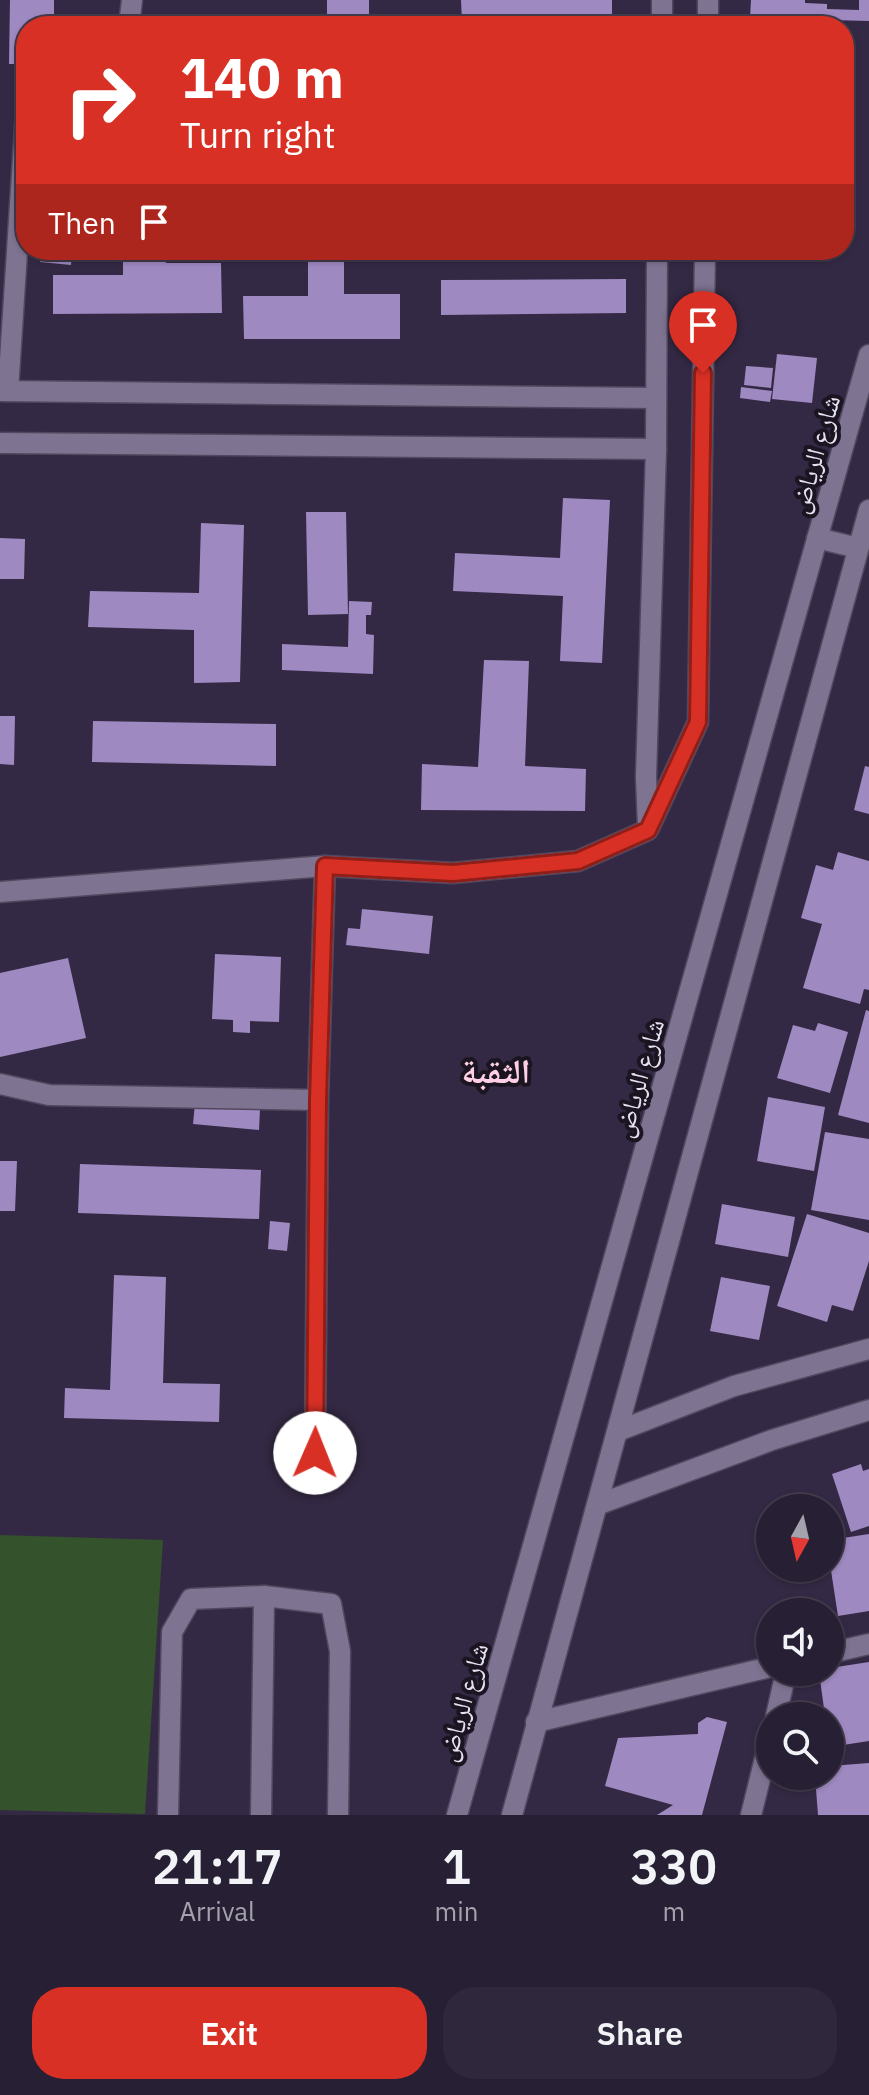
<!DOCTYPE html>
<html lang="en">
<head>
<meta charset="utf-8">
<style>
	body { margin:0; font-family:"IBM Plex Sans","Noto Naskh Arabic",sans-serif; background:#2f273b; color:#f1f3f6; height:100vh; display:flex; flex-direction:column; font-size:30px; white-space:nowrap }
	* { box-sizing:border-box; margin:0 }
	p { font-size:26px; color:#a4a2ac }
	.icon { flex:none; width:44px; height:44px; fill:none; stroke:currentColor; stroke-width:2; stroke-linecap:round; stroke-linejoin:round }
	.map { position:relative; height:1815px; overflow:hidden }
	.sheet { display:flex; flex-direction:column; background:#271f33; flex:1 }
	.sheet>* { flex:none }
	.banner { position:absolute; left:16px; top:16px; width:838px; height:244px; border-radius:32px; box-shadow:0 2px 6px #0004,0 0 0 2px #433d4e; background:#d93025; color:#fff; overflow:hidden }
	.needle { width:52px; rotate:188deg }
	.buttons { position:absolute; left:756px; top:1494px; display:grid; gap:16px }
	.buttons a { display:grid; place-items:center; width:88px; height:88px; border-radius:50%; background:#271f33; box-shadow:0 2px 6px #0004,0 0 0 2px #433d4e; font-size:40px }
	.pin { position:absolute; display:grid; place-items:center; width:68px; height:68px; color:#fff; margin:-82px -34px; border-radius:50% 50% 50% 0; rotate:-45deg; box-shadow:0 0 8px #0007 }
	.pin .icon { rotate:45deg }
	.me { position:absolute; width:88px; margin:-44px; rotate:1deg; stroke-linejoin:round; filter:drop-shadow(0 0 6px #0008) }
	.turn { display:flex; align-items:center; gap:28px; height:168px; padding:0 32px; font-size:36px }
	.turn .icon { width:104px; height:104px; stroke-width:2.5 }
	.turn b { display:block; font-size:56px; line-height:68px }
	.then { display:flex; align-items:center; height:76px; padding:0 32px; background:#0003; gap:16px; font-size:30px }
	.eta { display:flex; justify-content:space-evenly; align-items:center; height:136px; text-align:center }
	.eta b { font-size:48px; font-weight:600; line-height:56px }
	.cta { display:flex; gap:16px; margin-top:auto; padding:16px 32px }
	.cta a { flex:1; height:92px; border-radius:32px; background:#d93025; color:#fff; font-size:32px; font-weight:600; line-height:92px; text-align:center }
	.cta a+a { background:#2f273b; color:#f1f3f6 }
	.map>svg:first-child { display:block }
</style>
</head>
<body>
<div class="map">
<svg width="869" height="1815" viewBox="0 0 869 1815">
	<rect width="100%" height="100%" fill="#342944"/>
	<path fill="#34522b" d="M0,1535L163,1540L145,1814L0,1810Z"/>
	<g fill="#9f89c1">
		<path d="M10,0H54V26H26V64H9Z"/>
		<rect x="327" y="0" width="42" height="26"/>
		<path d="M461,0H612V23H462Z"/>
		<path d="M751,0H805V3L827,4V9L859,10V0H869V21L750,18Z"/>
		<path d="M41,250H72L71,265L40,262Z"/>
		<path d="M123,250H165L166,263H221L222,313L53,314V275H123Z"/>
		<path d="M308,250H344V294H400V339H244L243,296H308Z"/>
		<path d="M626,279V313L441,315V280Z"/>
		<path d="M777,354L817,358L812,403L772,399Z"/>
		<path d="M746,366L773,368L771,388L744,385Z"/>
		<path d="M741,387L772,391L770,402L740,398Z"/>
		<path d="M563,498L610,500L602,663L560,661L563,596L453,591L455,553L560,558Z"/>
		<path d="M306,512H346L348,614L308,615Z"/>
		<path d="M201,523L244,525L240,682L194,683V630L88,627L90,591L199,593Z"/>
		<path d="M0,538L25,539L24,579H0Z"/>
		<path d="M349,601L372,602L371,615H366V634L374,635L373,674L282,670V644L348,647Z"/>
		<path d="M484,660L529,661L525,766L586,769L585,811L421,810L422,764L478,767Z"/>
		<path d="M0,716H15L14,765L0,764Z"/>
		<path d="M93,721L276,724V766L92,762Z"/>
		<path d="M865,766L869,767V814L854,810Z"/>
		<path d="M838,852L869,861V990L864,989L860,1004L803,988L822,924L801,918L816,865L833,870Z"/>
		<path d="M362,909L433,916L429,954L346,945L348,928L360,929Z"/>
		<path d="M215,954L281,957L279,1022L250,1021V1033L233,1032V1020L212,1019Z"/>
		<path d="M68,958L86,1038L0,1057V973Z"/>
		<path d="M866,1010L869,1011V1123L838,1115Z"/>
		<path d="M818,1023L848,1032L830,1093L777,1078L793,1025L815,1031Z"/>
		<path d="M768,1097L825,1107L814,1171L757,1161Z"/>
		<path d="M195,1103L260,1109L259,1130L193,1124Z"/>
		<path d="M825,1132L869,1139V1220L811,1210Z"/>
		<path d="M0,1161H17L15,1211H0Z"/>
		<path d="M80,1164L261,1170L259,1219L78,1213Z"/>
		<path d="M722,1204L795,1217L788,1257L715,1244Z"/>
		<path d="M807,1214L869,1233V1261L853,1311L832,1305L827,1322L777,1306Z"/>
		<path d="M270,1221L290,1223L287,1251L268,1249Z"/>
		<path d="M114,1275L166,1277L163,1383L220,1384L219,1422L64,1418L65,1388L110,1390Z"/>
		<path d="M721,1277L770,1286L759,1340L710,1331Z"/>
		<path d="M861,1464L863,1471L869,1469V1526L851,1532L832,1474Z"/>
		<path d="M869,1534V1611L838,1616L830,1564V1540Z"/>
		<path d="M869,1662V1741L830,1747V1716H825L819,1672H830V1668Z"/>
		<path d="M707,1717L727,1722L702,1815H657L673,1805L605,1786L618,1738L698,1734V1723Z"/>
		<path d="M869,1763V1815H818L815,1776H830V1766Z"/>
	</g>
	<g fill="none" stroke-linecap="round" stroke-linejoin="round">
		<defs>
			<g id="minor">
				<path d="M129,26L132,0"/>
				<path d="M662,26V0"/>
				<path d="M708,26V0"/>
				<path d="M0,391L655,398"/>
				<path d="M8,391L26,112"/>
				<path d="M0,443L656,449"/>
				<path d="M648,826L646,777L656,449L657,250"/>
				<path d="M0,892L325,866L453,873L578,861L648,830L698,722L705,250"/>
				<path d="M0,1084L49,1095L318,1100"/>
				<path d="M618,1431L734,1386L869,1349"/>
				<path d="M315,1453L318,1100L325,866"/>
				<path d="M597,1505L772,1440L869,1410"/>
				<path d="M830,1653L869,1644"/>
				<path d="M776,1716L786,1672"/>
				<path d="M536,1722L770,1667"/>
				<path d="M168,1815L172,1632L191,1599L264,1596L331,1604L340,1651L338,1815"/>
				<path d="M261,1815L264,1596"/>
				<path d="M751,1815L770,1738"/>
			</g>
			<g id="secondary">
				<path d="M817,538L858,548"/>
				<path d="M457,1815L869,355"/>
				<path d="M512,1815L869,510"/>
			</g>
		</defs>
		<use href="#minor" stroke="#51475e" stroke-width="23"/>
		<use href="#secondary" stroke="#51475e" stroke-width="23"/>
		<use href="#minor" stroke="#7f7392" stroke-width="20"/>
		<use href="#secondary" stroke="#7f7392" stroke-width="20"/>
	</g>
	<g fill="none" stroke-linecap="round" stroke-linejoin="round">
		<defs>
			<path id="route" d="M315,1453L318,1100L325,866L453,873L578,861L648,830L698,722L703,373"/>
		</defs>
		<use href="#route" stroke="#8d1f18" stroke-width="20"/>
		<use href="#route" stroke="#d93025" stroke-width="14"/>
	</g>
	<g text-anchor="middle" dominant-baseline="central" stroke-width="8" stroke-linejoin="round" paint-order="stroke">
		<g font-size="26" fill="#e6e0f1" stroke="#1a1521">
			<text transform="translate(814 454) rotate(-74)">شارع الرياض</text>
			<text transform="translate(638 1078) rotate(-74)">شارع الرياض</text>
			<text transform="translate(462 1702) rotate(-74)">شارع الرياض</text>
		</g>
		<g font-size="34" font-weight="bold" fill="#ffcfe5" stroke="#1a1521">
			<text x="496" y="1070">الثقبة</text>
		</g>
	</g>
</svg>
<div class="buttons">
<a><svg class="needle" viewBox="-14 -14 28 28"><path d="M0-13l5 13h-10z" fill="#e53935"/><path d="M0 13l5-13h-10z" fill="#a4a2ac"/></svg></a>
<a><svg class="icon" aria-label="sound" viewBox="0 0 24 24"><path d="M4 9h4l5-4v14l-5-4H4zM17 9q2 3 0 6"/></svg></a>
<a><svg class="icon" aria-label="search" viewBox="0 0 24 24"><circle cx="10" cy="10" r="6"/><path d="M15 15l6 6"/></svg></a>
</div>
<div class="pin" style="left:703px;top:373px;background:#d93025"><svg class="icon" aria-label="arrive" viewBox="0 0 24 24"><path d="M6 21V4h12l-3 4 3 4H6"/></svg></div>
<svg class="me" style="left:315px;top:1453px" viewBox="-20 -20 40 40"><circle r="19" fill="#fff"/><path d="M0-13L10 11 0 6-10 11z" fill="#d93025"/></svg>
<div class="banner">
<div class="turn"><svg class="icon" aria-label="right" viewBox="0 0 24 24"><path d="M7 20v-9h11M14 6l5 5-5 5"/></svg><div><b>140 m</b>Turn right</div></div>
<div class="then">Then<svg class="icon" aria-label="arrive" viewBox="0 0 24 24"><path d="M6 21V4h12l-3 4 3 4H6"/></svg></div>
</div>
</div>
<section class="sheet">
<div class="eta">
<div><b>21:17</b><p>Arrival</p></div>
<div><b>1</b><p>min</p></div>
<div><b>330</b><p>m</p></div>
</div>
<div class="cta"><a>Exit</a><a>Share</a></div>
</section>
</body>
</html>
